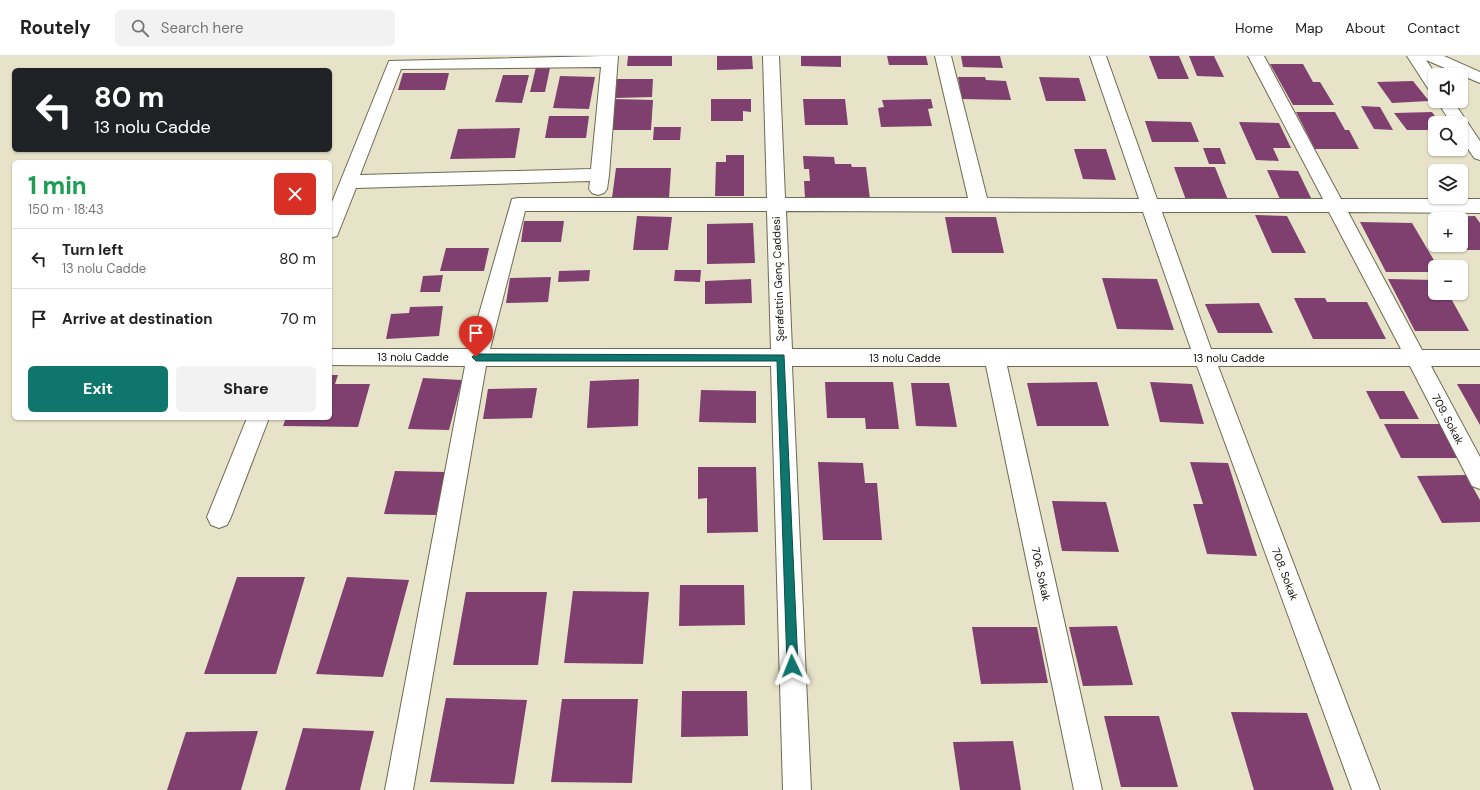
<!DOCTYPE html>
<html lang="en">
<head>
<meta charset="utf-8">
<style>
	body { margin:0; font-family:"DM Sans",sans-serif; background:#f2f2f2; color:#222; height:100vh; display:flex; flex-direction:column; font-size:15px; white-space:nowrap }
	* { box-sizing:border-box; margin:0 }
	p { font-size:13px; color:#767676 }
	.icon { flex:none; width:22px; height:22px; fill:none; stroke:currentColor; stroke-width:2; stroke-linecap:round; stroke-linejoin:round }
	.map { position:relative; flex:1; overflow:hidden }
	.sheet { position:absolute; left:12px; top:104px; width:320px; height:260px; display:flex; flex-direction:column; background:#fff; border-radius:6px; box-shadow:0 1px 3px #0004 }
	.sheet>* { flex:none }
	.banner { position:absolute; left:12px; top:12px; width:320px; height:84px; border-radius:6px; box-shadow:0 1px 3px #0004; background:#202124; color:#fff; overflow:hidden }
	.controls { position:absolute; left:1428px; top:12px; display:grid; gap:8px }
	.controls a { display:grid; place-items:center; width:40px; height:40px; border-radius:6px; background:#fff; box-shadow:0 1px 3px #0004; font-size:20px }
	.pin { position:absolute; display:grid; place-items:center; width:34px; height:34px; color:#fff; margin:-41px -17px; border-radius:50% 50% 50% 0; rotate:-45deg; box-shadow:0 0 4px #0007 }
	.pin .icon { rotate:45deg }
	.me { position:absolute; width:44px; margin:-22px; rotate:358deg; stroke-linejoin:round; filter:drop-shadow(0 0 3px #0008) }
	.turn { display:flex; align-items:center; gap:14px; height:84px; padding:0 16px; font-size:18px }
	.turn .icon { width:52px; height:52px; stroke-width:2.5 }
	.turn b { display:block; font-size:28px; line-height:34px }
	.round { display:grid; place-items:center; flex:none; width:42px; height:42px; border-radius:6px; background:#f2f2f2 }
	.head { display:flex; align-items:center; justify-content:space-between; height:68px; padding:0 16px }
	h1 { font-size:24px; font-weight:800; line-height:30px; color:#1e9e55 }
	.button { display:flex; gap:8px; margin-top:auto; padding:8px 16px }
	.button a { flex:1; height:46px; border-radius:6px; background:#0f766e; color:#fff; font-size:16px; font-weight:800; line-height:46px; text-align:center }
	.button a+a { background:#f2f2f2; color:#222 }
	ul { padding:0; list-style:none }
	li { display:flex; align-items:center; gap:12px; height:60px; padding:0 16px; border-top:1px solid #e0e0e0 }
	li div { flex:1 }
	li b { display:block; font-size:15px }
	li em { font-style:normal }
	header { display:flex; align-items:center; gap:24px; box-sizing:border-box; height:56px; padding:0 20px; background:#fff; border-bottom:1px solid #e0e0e0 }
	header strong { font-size:19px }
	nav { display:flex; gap:22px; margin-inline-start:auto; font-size:14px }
	.search { width:280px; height:36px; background:#f2f2f2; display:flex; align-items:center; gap:10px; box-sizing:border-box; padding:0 14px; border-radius:6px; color:#767676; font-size:15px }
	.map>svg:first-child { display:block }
</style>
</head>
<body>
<header>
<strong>Routely</strong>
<div class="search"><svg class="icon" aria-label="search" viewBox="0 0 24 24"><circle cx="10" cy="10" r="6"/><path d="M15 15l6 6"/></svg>Search here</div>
<nav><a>Home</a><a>Map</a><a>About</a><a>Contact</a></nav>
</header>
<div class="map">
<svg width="1480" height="734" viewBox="0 0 1480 734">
	<rect width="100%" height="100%" fill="#e7e3c9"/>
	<g fill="#7f4070">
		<path d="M628,0H672V10H627Z"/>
		<path d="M717,0H752L753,13L717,14Z"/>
		<path d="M801,0H841V11L801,10Z"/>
		<path d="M887,0H926L928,9H889Z"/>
		<path d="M961,0H1000L1003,12L963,11Z"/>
		<path d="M1149,0H1179L1189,23H1158Z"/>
		<path d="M1189,0H1214L1224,21L1197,20Z"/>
		<path d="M1270,8H1303L1313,26H1320L1334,49H1293Z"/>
		<path d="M536,11L550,12L545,36H530Z"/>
		<path d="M403,17H449L445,34H398Z"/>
		<path d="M503,19H529L522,47L495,46Z"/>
		<path d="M560,20L595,21L589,53L553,52Z"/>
		<path d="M958,21H985L986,24L1006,25L1011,44L962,43Z"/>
		<path d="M1039,21L1079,22L1086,45H1046Z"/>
		<path d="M617,23H653L652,41L615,42Z"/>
		<path d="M1413,25L1429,45L1392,47L1377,26Z"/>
		<path d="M614,43L653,44L651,74H610Z"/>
		<path d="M711,43H751V56L743,55V65H711Z"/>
		<path d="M803,43H845L848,69H805Z"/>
		<path d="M931,43L933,52L928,53L932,70L881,71L878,52L884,51L882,44Z"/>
		<path d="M1361,50L1380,51L1393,74L1374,73Z"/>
		<path d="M1296,56H1335L1345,74H1349L1359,93H1315Z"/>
		<path d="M1432,56L1440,67H1435V74H1407L1394,57Z"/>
		<path d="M549,60H589L586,82H545Z"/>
		<path d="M1145,65L1191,66L1199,86H1152Z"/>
		<path d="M1239,66L1279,67L1291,92H1273L1279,105L1256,104Z"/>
		<path d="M654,71H681L680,84H653Z"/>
		<path d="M520,72L515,102L450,103L458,73Z"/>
		<path d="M1203,92H1220L1226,108H1209Z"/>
		<path d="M1074,93H1106L1116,124L1083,123Z"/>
		<path d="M726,99H744V140H715L716,106H726Z"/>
		<path d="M803,100L834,101L835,108H851L852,111H866L870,143L805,142L804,125H810L809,113H804Z"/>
		<path d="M1174,111H1215L1228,144H1186Z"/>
		<path d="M616,112H671L669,143L612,142Z"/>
		<path d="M1267,114L1298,115L1312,144L1280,143Z"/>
		<path d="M1255,159L1287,160L1306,197H1272Z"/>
		<path d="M637,160L672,161L668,194H633Z"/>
		<path d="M1475,160L1480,167V194H1456L1453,189H1461V163H1436L1434,161Z"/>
		<path d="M945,161H996L1004,197H952Z"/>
		<path d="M524,165H564L561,186H521Z"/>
		<path d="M1360,166L1412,167L1438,211H1435V216H1386Z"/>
		<path d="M753,167L755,207L707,208V168Z"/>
		<path d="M446,192H489L484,215H440Z"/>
		<path d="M590,214L589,225L558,226L559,215Z"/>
		<path d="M675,214H701L700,226L674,225Z"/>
		<path d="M443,219L440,236H420L423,220Z"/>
		<path d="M551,221L548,246L506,247L510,222Z"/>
		<path d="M1102,222L1157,223L1174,274L1117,273Z"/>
		<path d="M751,223L752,247L705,248V225Z"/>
		<path d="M1388,223L1435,224V237H1448L1469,275H1415Z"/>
		<path d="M1294,242H1325L1327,246H1367L1386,283H1313Z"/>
		<path d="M1259,247L1273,277H1218L1205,248Z"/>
		<path d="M443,250L439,280L386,283L391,258L409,257L410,251Z"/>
		<path d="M330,319H338L335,328H370L358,371L283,370L286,362H330Z"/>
		<path d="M423,322L462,324L449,374L408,373Z"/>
		<path d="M639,323L638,370L587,372L590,325Z"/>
		<path d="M825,326H893L899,373H866L865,362H827Z"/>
		<path d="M1097,326L1109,370H1037L1027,327Z"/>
		<path d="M1150,326L1192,328L1204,368L1160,366Z"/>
		<path d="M911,327H949L957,371L916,370Z"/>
		<path d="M1457,328H1480V369Z"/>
		<path d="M537,332L532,362L483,363L488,333Z"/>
		<path d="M701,334L756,335V367L699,366Z"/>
		<path d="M1366,335H1404L1419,363H1380Z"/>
		<path d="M1384,368H1441L1459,402H1401Z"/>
		<path d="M818,406L863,407L865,427H877L882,484H823Z"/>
		<path d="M1190,406L1228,407L1257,500L1207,498L1193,448H1203Z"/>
		<path d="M698,411H756L758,476L707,477V442L698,443Z"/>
		<path d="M395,415L446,416L436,459L384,458Z"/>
		<path d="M1466,419L1480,444V466L1442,467L1417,420Z"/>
		<path d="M1052,445L1106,446L1119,496L1062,495Z"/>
		<path d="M237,521H305L276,618H204Z"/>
		<path d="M347,521L409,524L383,621L316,618Z"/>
		<path d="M680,529H744L745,569L679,570Z"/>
		<path d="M573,535L649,536L643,608L564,607Z"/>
		<path d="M466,536H547L538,609H453Z"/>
		<path d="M1117,570L1133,629L1083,630L1069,571Z"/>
		<path d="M972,571H1037L1048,627L981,628Z"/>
		<path d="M682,635H747L748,680L681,681Z"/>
		<path d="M446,642L527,644L514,728L430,726Z"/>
		<path d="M562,643H638L632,727L551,726Z"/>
		<path d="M1231,656L1307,657L1334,734H1254Z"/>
		<path d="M1104,660H1159L1178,731H1121Z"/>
		<path d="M303,672L374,675L360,734H285Z"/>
		<path d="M258,675L241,734H167L186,676Z"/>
		<path d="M1013,685L1021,734H960L953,686Z"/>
	</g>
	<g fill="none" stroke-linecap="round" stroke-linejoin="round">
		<defs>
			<g id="minor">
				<path d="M602,0H618L609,119L607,133L604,137L598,139L592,137L589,133L590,125L356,132L339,175L337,180L330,182V151L389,5ZM601,11L591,113L360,119L401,13Z"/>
				<path d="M763,0H779L785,142H968L935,0H951L987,142L1139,143L1090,0H1106L1157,143H1323L1248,0H1264L1341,143H1480V157L1348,156L1422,294H1480V310H1431L1480,401V433L1472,430L1410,310H1218L1380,734H1352L1197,310H1007L1102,734H1074L986,310H792L811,734H783L771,310H486L413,734H385L465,310L330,309V293H469L512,143L518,142H767ZM525,155H767L771,293H490ZM786,155L1143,156L1191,293H792ZM1162,156H1329L1401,293H1211Z"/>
				<path d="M1407,0H1444L1480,16V27L1426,4L1436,19L1435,35L1429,34Z"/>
				<path d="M1437,45H1453L1480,85V104L1474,102L1461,82V67H1451Z"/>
				<path d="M247,362H269L231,461L227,469L219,472L211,469L207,461Z"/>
			</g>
		</defs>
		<use href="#minor" stroke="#6d6a53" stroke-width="2"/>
		<use href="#minor" fill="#fff" fill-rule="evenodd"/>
	</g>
	<path fill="#0f766e" stroke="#0a4d48" d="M476,298L784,299L798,610L796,614L792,616L789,614L787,610L777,305H476L472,301Z"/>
	<g text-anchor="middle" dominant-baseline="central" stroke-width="4" stroke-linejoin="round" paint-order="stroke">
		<g font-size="11" fill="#0f0e06" stroke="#fff">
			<text transform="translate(778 223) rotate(-92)">Şerafettin Genç Caddesi</text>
			<text x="413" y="301">13 nolu Cadde</text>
			<text x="905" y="302">13 nolu Cadde</text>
			<text x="1229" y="302">13 nolu Cadde</text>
			<text transform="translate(1448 363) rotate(62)">709. Sokak</text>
			<text transform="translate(1041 518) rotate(78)">706. Sokak</text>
			<text transform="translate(1285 518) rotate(69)">708. Sokak</text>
		</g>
	</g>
</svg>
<div class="controls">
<a><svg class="icon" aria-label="sound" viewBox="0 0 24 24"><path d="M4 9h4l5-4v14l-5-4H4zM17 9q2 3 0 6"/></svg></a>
<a><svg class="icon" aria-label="search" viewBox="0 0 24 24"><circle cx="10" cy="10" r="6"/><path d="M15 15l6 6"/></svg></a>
<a><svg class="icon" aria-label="layers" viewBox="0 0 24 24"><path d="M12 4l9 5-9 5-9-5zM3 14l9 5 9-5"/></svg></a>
<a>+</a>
<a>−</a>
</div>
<div class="pin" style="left:476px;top:301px;background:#d93025"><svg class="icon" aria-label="arrive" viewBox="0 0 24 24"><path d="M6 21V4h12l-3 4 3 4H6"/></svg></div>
<svg class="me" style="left:792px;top:610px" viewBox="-20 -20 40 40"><path d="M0-17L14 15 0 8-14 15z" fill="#0f766e" stroke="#fff" stroke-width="4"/></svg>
<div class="banner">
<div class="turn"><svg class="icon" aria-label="left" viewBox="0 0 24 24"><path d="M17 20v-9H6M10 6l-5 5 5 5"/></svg><div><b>80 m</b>13 nolu Cadde</div></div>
</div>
<section class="sheet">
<div class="head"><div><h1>1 min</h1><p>150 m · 18:43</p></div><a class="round" style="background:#d93025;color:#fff"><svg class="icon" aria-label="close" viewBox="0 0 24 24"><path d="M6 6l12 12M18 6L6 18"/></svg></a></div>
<ul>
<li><svg class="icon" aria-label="left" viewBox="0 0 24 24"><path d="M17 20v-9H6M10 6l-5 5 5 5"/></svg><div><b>Turn left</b><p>13 nolu Cadde</p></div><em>80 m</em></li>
<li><svg class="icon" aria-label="arrive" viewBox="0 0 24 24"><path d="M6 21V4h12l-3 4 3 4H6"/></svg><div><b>Arrive at destination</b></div><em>70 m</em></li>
</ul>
<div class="button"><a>Exit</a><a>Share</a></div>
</section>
</div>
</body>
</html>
